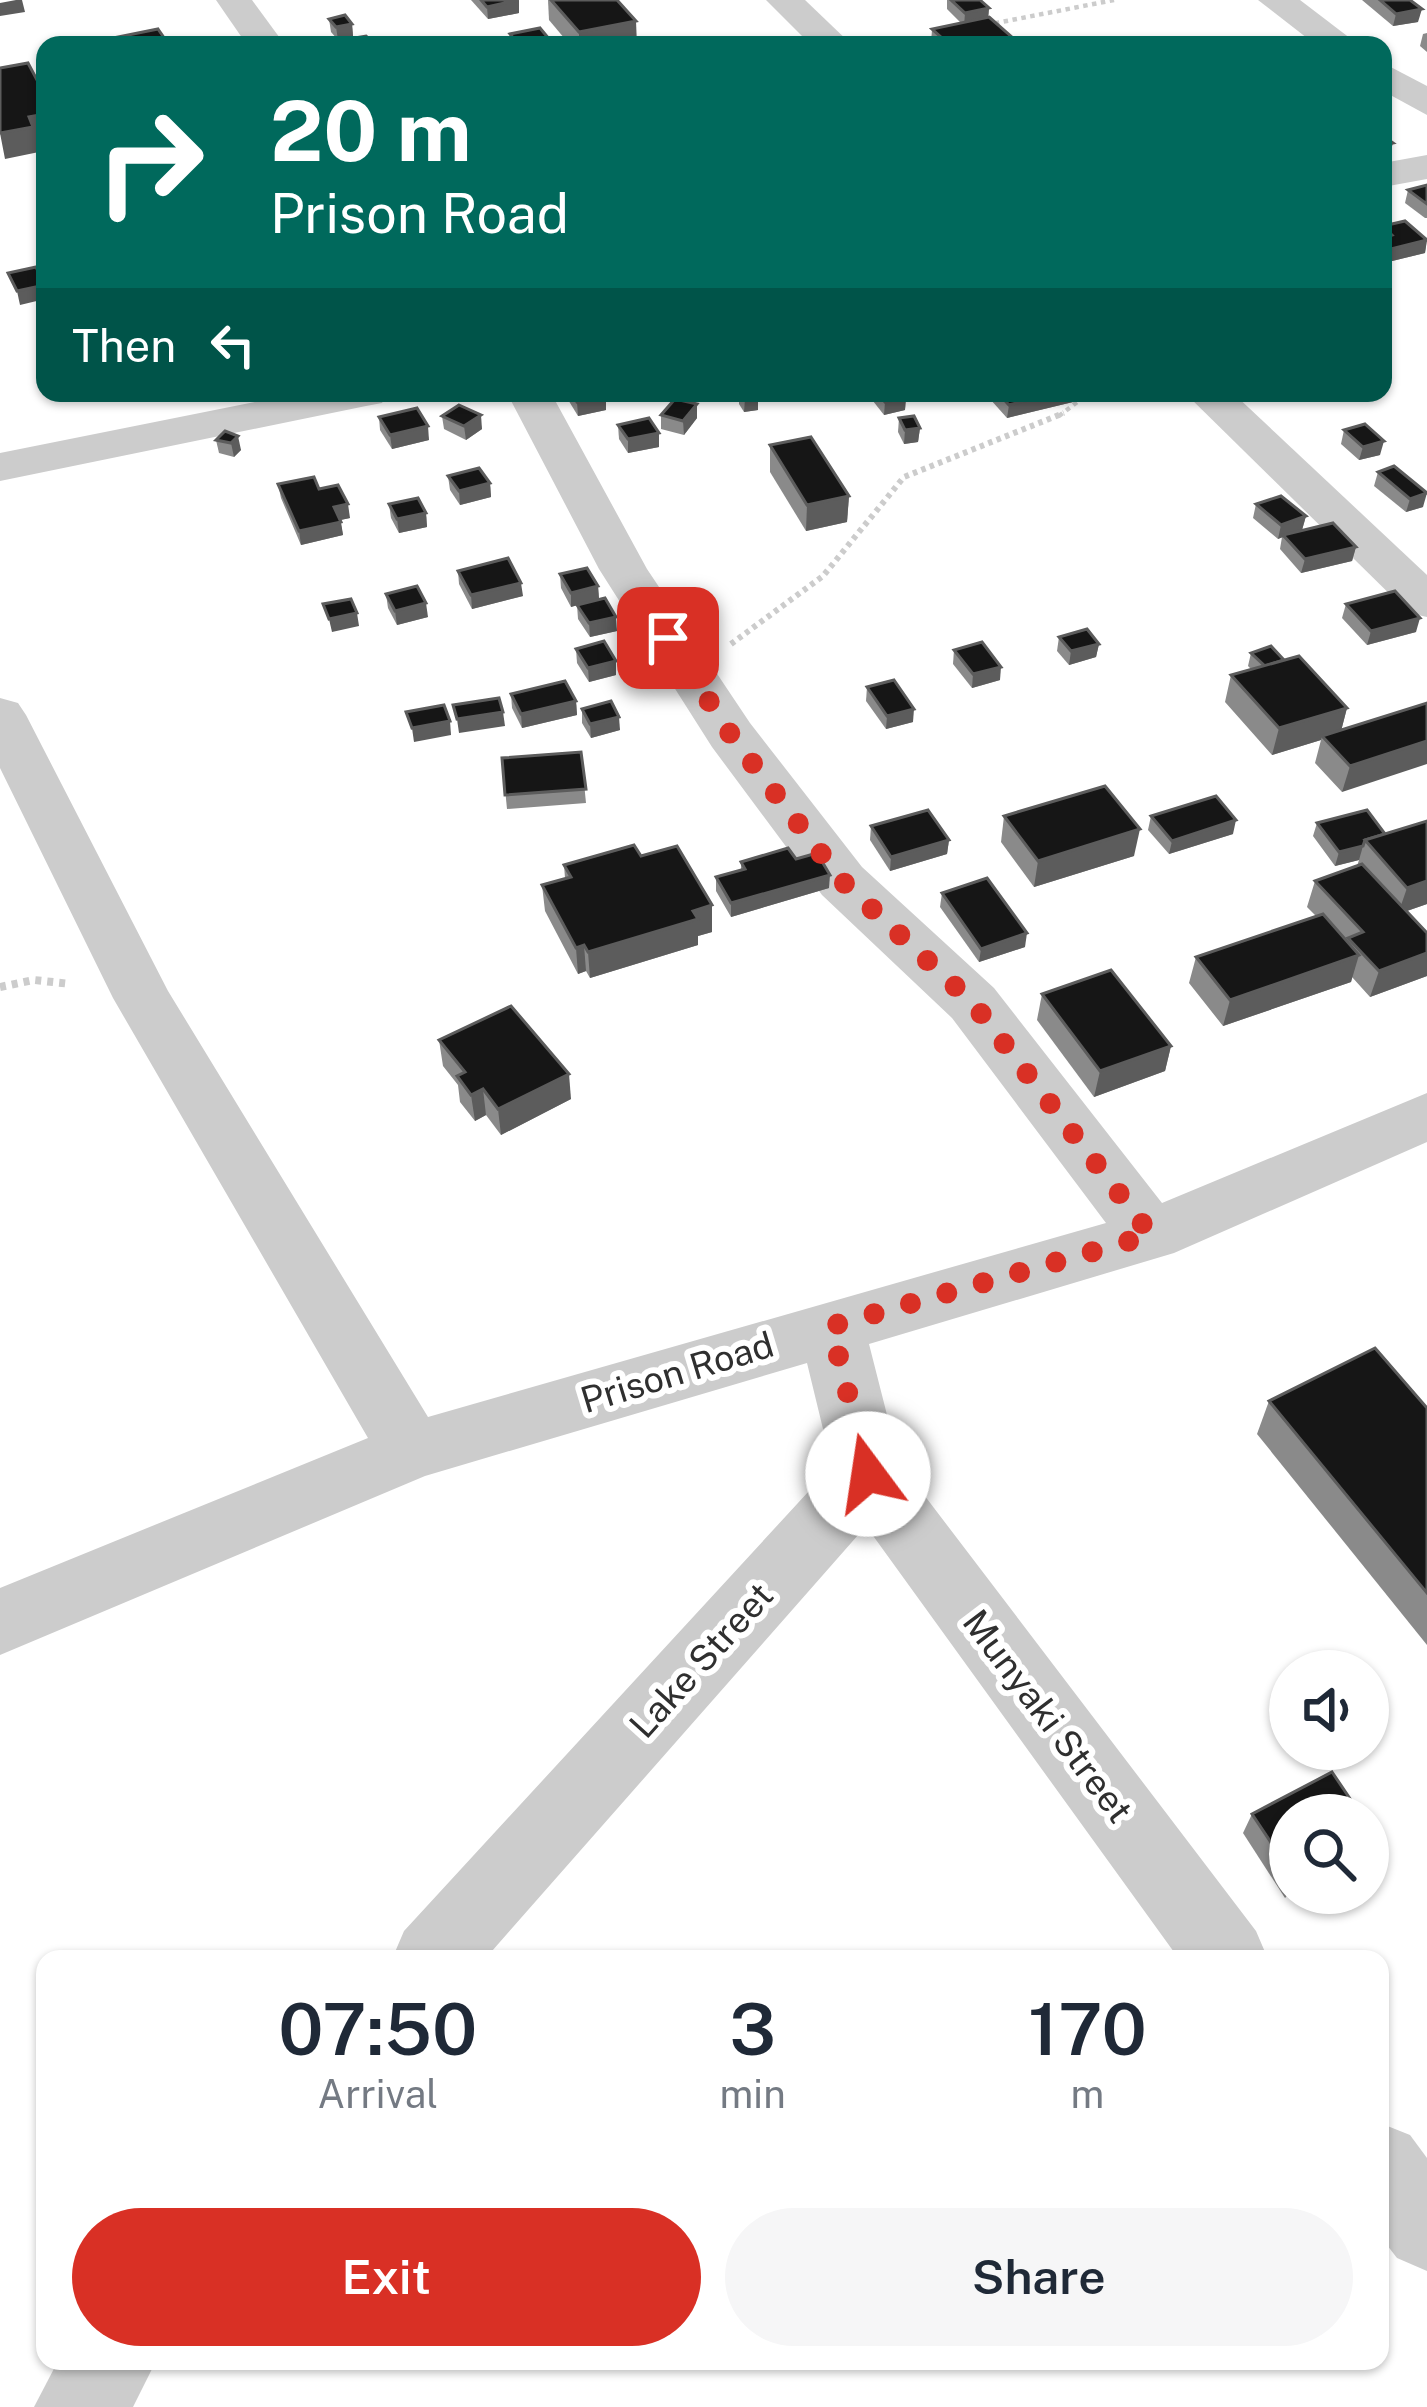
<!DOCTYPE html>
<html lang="en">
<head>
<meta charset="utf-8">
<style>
	body { margin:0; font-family:"Public Sans",sans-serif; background:#f6f6f7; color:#1f2937; height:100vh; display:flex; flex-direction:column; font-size:45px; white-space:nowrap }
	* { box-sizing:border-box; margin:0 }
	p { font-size:39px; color:#747a83 }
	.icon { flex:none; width:66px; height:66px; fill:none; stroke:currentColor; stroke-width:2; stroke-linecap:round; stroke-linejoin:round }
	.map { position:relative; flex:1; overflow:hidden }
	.sheet { position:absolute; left:36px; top:1950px; width:1353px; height:420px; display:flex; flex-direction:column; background:#fff; border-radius:24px; box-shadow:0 3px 9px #0004 }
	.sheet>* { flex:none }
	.banner { position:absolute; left:36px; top:36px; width:1356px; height:366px; border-radius:24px; box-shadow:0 3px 9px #0004; background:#00695c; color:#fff; overflow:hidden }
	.controls { position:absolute; left:1269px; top:1650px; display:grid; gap:24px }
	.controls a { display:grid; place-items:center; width:120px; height:120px; border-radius:50%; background:#fff; box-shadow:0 3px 9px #0004; font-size:60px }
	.pin { position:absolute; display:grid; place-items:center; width:102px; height:102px; color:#fff; margin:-51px; border-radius:24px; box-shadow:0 6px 18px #0006 }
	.me { position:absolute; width:132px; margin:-66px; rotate:346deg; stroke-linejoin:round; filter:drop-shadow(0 0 9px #0008) }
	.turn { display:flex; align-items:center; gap:42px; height:252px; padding:0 36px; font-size:54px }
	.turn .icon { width:156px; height:156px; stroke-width:2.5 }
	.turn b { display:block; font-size:84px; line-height:102px }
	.then { display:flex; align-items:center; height:114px; padding:0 36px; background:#0003; gap:24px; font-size:45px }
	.eta { display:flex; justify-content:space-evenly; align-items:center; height:204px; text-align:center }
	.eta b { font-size:72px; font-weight:600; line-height:84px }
	.cta { display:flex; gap:24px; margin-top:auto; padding:24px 36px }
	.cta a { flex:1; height:138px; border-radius:72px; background:#d93025; color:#fff; font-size:48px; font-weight:600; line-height:138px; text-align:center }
	.cta a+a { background:#f6f6f7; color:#1f2937 }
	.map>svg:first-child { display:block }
</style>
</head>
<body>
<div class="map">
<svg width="1427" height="2407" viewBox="0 0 1427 2407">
	<rect width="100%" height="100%" fill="#fff"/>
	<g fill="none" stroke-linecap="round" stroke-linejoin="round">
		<g stroke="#ccc" stroke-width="4.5" stroke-dasharray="4.5 4.5" stroke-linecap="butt">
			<path d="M986,25L1114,0"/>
			<path d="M897,45L937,36"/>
			<path d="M1059,416L1089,393"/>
		</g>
		<path stroke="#ccc" stroke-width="6" stroke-dasharray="4.5 4.5" stroke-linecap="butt" d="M731,644L823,576L904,477L1064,413"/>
		<path stroke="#ccc" stroke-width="8" stroke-dasharray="6 6" stroke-linecap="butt" d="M0,987L34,980L71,984"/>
		<g fill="#ccc" fill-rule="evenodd">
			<path d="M216,0H252L285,45H247Z"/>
			<path d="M766,0H805L852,45H811Z"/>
			<path d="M1258,0H1300L1359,45H1316Z"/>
			<path d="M1383,63L1427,86V115L1383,91Z"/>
			<path d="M1427,155V179L1383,187V163Z"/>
			<path d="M299,393H388L382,403L366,406L0,481V453Z"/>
			<path d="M507,393H551L647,569L750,723L862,867L994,988L1162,1203L1427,1093V1142L1174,1253L869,1344L899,1462L1256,1931L1268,1959H1179L866,1526L485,1959H392L404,1931L832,1466L807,1363L425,1476L0,1655V1588L368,1438L113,998L0,768V698L18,703L26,715L168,991L428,1417L1106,1223L952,1018L822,895L712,747L599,569Z"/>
			<path d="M1185,393H1233L1427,575V617L1409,613Z"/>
			<path d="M1380,2123L1410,2135L1427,2158V2271L1397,2258L1380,2236Z"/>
			<path d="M58,2361H156L133,2407H34Z"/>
		</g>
	</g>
	<g fill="#8a8a8a">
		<path d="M471,0H519V13L488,19Z"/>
		<path d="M548,0H617L637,45H570L549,20Z"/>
		<path d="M947,0H980L989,8L988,17L1021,45H931L932,29L961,23L947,9Z"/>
		<path d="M1362,0H1410L1418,22L1393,26Z"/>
		<path d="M329,19L352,24L353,36L338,40L331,32Z"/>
		<path d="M1427,33V52L1420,46L1423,34Z"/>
		<path d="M1427,185V218H1425L1405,203L1408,190Z"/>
		<path d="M1383,226L1427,238L1425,253L1388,262L1383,259Z"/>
		<path d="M567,393H603L606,396V410L578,416L567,398Z"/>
		<path d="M739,393H756L758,410L744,412L739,404Z"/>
		<path d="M874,393H903L906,397L905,410L884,415L873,401Z"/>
		<path d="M990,393H1074L1073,402L1007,418L990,399Z"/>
		<path d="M697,404V418L684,435L661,429V415Z"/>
		<path d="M442,416L482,429L466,440L444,429Z"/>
		<path d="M379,417L429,440L392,449L380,430Z"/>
		<path d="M899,418L920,428L918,442L904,444L898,432Z"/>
		<path d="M618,425L659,433V447L628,453L619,439Z"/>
		<path d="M1344,430L1380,455L1359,460L1341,444Z"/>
		<path d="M225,431L241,450L234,457L219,453L216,440Z"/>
		<path d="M770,445L849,496L847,522L806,531L770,472Z"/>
		<path d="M1378,472L1423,507L1406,512L1374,486Z"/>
		<path d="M448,476L490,483L491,497L460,505L450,490Z"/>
		<path d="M278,484L319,489L350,518L340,520L343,535L301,545L281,498Z"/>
		<path d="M389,504L426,513L427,527L399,533L391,518Z"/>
		<path d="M1256,504L1306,516L1302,530L1356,547L1352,561L1301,573L1280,549L1282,537L1278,539L1253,518Z"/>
		<path d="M458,571L523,596L472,609L459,584Z"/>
		<path d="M560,574L598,586L599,599L617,631L590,637L578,619L577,605L571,607L561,588Z"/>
		<path d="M386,594L428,617L397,625L388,608Z"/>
		<path d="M1346,604L1416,632L1367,645L1342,618Z"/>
		<path d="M1059,637L1099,644L1096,657L1069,665L1057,651Z"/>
		<path d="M576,649L616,675L589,682L577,663Z"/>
		<path d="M954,650L1000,680L972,688L953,664Z"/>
		<path d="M1251,653L1284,660L1347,708L1341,731L1427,703L1342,792L1315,763L1321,740L1272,755L1225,702L1231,675L1251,669L1248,666Z"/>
		<path d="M867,687L913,722L886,729L866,701Z"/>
		<path d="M511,694L576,701L577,715L522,728L512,708Z"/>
		<path d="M582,709L620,730L591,738L582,723Z"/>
		<path d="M581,752L586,803L507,809L502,758Z"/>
		<path d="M1004,816L1134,856L1034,887L1001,842Z"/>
		<path d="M1151,816L1233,834L1169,854L1148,830Z"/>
		<path d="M1427,821V904L1407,911L1427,933V976L1370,997L1352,977L1351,982L1223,1026L1189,983L1196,957L1316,916L1307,907L1315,881L1357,866L1359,860L1335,866L1313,836L1317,823L1385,834Z"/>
		<path d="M871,826L949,840L947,854L890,871L870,840Z"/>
		<path d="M641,856L712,905V932L698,936V945L590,978L586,971L578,974L545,911L542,885L565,878L564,865Z"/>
		<path d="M796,859L829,888L731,917L716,891V877L741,870V862Z"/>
		<path d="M942,893L1025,947L979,962L940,907Z"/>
		<path d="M1042,994L1171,1046L1165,1071L1094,1097L1037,1020Z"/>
		<path d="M439,1040L571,1099L501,1135L486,1115L475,1121L460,1102L458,1085L443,1066Z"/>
		<path d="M1269,1401L1427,1408V1645L1257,1434Z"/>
		<path d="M1252,1814L1290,1815V1893L1285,1898L1243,1833Z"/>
	</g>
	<g fill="#5c5c5c">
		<path d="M16,0H22L25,12L0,16V3Z"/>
		<path d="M519,0V13L488,19L487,7Z"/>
		<path d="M989,8L988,21L964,26L965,13Z"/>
		<path d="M1422,9L1418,22L1393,26L1396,14Z"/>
		<path d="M636,21L637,45H579V32Z"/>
		<path d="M352,24L353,36L338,40L336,27Z"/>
		<path d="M45,114V141L37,142L39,152L5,159L0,133L29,117Z"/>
		<path d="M1393,143L1389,156L1383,158V145Z"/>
		<path d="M1427,240L1425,253L1388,262L1391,249Z"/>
		<path d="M45,285V299L20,305L17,291Z"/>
		<path d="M1055,393H1074L1073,402L1007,418L1009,405Z"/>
		<path d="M606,396V410L578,416L577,402Z"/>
		<path d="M758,396V410L744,412L745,399Z"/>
		<path d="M906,397L905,410L884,415L885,402Z"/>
		<path d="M697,404V418L684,435L683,421Z"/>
		<path d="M481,415L482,429L466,440L464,426Z"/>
		<path d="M428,426L429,440L392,449L390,435Z"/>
		<path d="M920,428L918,442L904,444L905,430Z"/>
		<path d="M659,433V447L628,453V439Z"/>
		<path d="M238,436L241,450L234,457L231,443Z"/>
		<path d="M1384,441L1380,455L1359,460L1363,447Z"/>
		<path d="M490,483L491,497L460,505L459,491Z"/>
		<path d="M1427,493L1423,507L1406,512L1410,499Z"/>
		<path d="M849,496L847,522L806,531L807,505Z"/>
		<path d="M348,504L350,518L336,521L334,507Z"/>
		<path d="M426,513L427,527L399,533L397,519Z"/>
		<path d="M1306,516L1302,530L1278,539L1281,525Z"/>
		<path d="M341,522L343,535L301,545L299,531Z"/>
		<path d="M1356,547L1352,561L1301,573L1305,559Z"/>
		<path d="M521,583L523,596L472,609L471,595Z"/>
		<path d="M598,586L599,599L571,607V593Z"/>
		<path d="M426,603L428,617L397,625L395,611Z"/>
		<path d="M357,613L359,626L332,632L329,619Z"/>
		<path d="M616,617L617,631L590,637L589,623Z"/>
		<path d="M1420,618L1416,632L1367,645L1371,631Z"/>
		<path d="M1099,644L1096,657L1069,665L1071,651Z"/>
		<path d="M616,661V675L589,682L588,668Z"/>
		<path d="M1001,667L1000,680L972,688L973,674Z"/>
		<path d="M576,701L577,715L522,728L521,714Z"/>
		<path d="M1347,708L1340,735L1322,736L1321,740L1272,755L1279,728Z"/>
		<path d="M914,709L913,722L886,729L887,716Z"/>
		<path d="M503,712L505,726L459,733L457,719Z"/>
		<path d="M619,717L620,730L591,738L590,724Z"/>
		<path d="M450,721L451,735L414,742L412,728Z"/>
		<path d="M1427,741V764L1342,792L1350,766Z"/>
		<path d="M1236,820L1233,834L1169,854L1172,841Z"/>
		<path d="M1140,829L1134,856L1034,887L1038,861Z"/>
		<path d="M949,840L947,854L890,871L891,857Z"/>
		<path d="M1363,846L1359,860L1335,866L1339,852Z"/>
		<path d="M830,875L829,888L731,917V903Z"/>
		<path d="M1427,881V904L1398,914L1407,888Z"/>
		<path d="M712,905V932L698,936V945L590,978L588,952Z"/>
		<path d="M1027,933L1025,947L979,962L981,949Z"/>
		<path d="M584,945L586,971L578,974L576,948Z"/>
		<path d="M1427,953V976L1370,997L1379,971Z"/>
		<path d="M1359,955L1351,982L1223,1026L1230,1000Z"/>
		<path d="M1171,1046L1165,1071L1094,1097L1100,1071Z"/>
		<path d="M569,1074L571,1099L501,1135L498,1109Z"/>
		<path d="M483,1089L486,1115L475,1121L471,1095Z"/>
	</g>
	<g fill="#161616" stroke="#5c5c5c" stroke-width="3">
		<path d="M481,0H518L487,7Z"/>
		<path d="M551,0H617L636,21L579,32Z"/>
		<path d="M951,0H980L989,8L965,13Z"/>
		<path d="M1380,0H1410L1422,9L1396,14Z"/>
		<path d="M345,15L352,24L336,27L329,19Z"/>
		<path d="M989,17L1021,45H950L932,29Z"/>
		<path d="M540,28L554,45H519L510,34Z"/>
		<path d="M158,29L169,45H112L108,39Z"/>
		<path d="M366,36L374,44L355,45L349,39Z"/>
		<path d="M28,63L45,95V114L29,117L33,127L0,133V68Z"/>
		<path d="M1383,136L1393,143L1383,145Z"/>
		<path d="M1427,185V204L1408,190Z"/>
		<path d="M1405,221L1427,240L1391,249L1383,243V238L1392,235L1383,226Z"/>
		<path d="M36,267L45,285L17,291L8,273Z"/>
		<path d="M572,393H603L606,396L577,402Z"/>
		<path d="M741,393H756L758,396L745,399Z"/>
		<path d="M878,393H903L906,397L885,402Z"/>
		<path d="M998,393H1055L1009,405Z"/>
		<path d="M675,399L697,404L683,421L661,415Z"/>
		<path d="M459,405L481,415L464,426L442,416Z"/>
		<path d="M417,408L428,426L390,435L379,417Z"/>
		<path d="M914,416L920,428L905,430L899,418Z"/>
		<path d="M649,418L659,433L628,439L618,425Z"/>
		<path d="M1365,424L1384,441L1363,447L1344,430Z"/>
		<path d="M225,431L238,436L231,443L216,440Z"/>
		<path d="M811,437L849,496L807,505L770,445Z"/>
		<path d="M1394,466L1427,493L1410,499L1378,472Z"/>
		<path d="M479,468L490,483L459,491L448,476Z"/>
		<path d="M314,477L319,489L338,485L348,504L334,507L341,522L299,531L278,484Z"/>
		<path d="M1281,496L1306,516L1281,525L1256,504Z"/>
		<path d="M418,498L426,513L397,519L389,504Z"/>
		<path d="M1333,523L1356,547L1305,559L1283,535Z"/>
		<path d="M508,558L521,583L471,595L458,571Z"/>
		<path d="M587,568L598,586L571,593L560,574Z"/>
		<path d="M417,586L426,603L395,611L386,594Z"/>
		<path d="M1395,591L1420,618L1371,631L1346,604Z"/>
		<path d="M605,598L616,617L589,623L577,605Z"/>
		<path d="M351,599L357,613L329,619L323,604Z"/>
		<path d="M1087,629L1099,644L1071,651L1059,637Z"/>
		<path d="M604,641L616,661L588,668L576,649Z"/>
		<path d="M982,642L1001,667L973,674L954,650Z"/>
		<path d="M1271,646L1284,660L1265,666L1251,653Z"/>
		<path d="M1299,656L1347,708L1279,728L1231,675Z"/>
		<path d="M894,680L914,709L887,716L867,687Z"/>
		<path d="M565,681L576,701L521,714L511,694Z"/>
		<path d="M499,698L503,712L457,719L453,705Z"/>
		<path d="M611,701L619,717L590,724L582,709Z"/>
		<path d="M1427,703V741L1350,766L1322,736Z"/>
		<path d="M444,705L450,721L412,728L406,712Z"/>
		<path d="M581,752L586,789L505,795L502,758Z"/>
		<path d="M1105,786L1140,829L1038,861L1004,816Z"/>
		<path d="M1216,796L1236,820L1172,841L1151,816Z"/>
		<path d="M928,810L949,840L891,857L871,826Z"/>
		<path d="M1367,810L1385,834L1365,840L1363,846L1339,852L1317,823Z"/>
		<path d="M1427,821V881L1407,888L1365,840Z"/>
		<path d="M634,845L641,856L677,846L712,905L693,911L698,919L588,952L584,945L576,948L542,885L571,877L564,865Z"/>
		<path d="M788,848L796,859L817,853L830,875L731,903L716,877L745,869L741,862Z"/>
		<path d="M1362,864L1427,933V953L1379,971L1348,938L1363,932L1315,881Z"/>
		<path d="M987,878L1027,933L981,949L942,893Z"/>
		<path d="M1323,914L1359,955L1230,1000L1196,957Z"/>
		<path d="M1111,970L1171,1046L1100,1071L1042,994Z"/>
		<path d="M511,1006L569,1074L498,1109L483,1089L471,1095L457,1076L465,1072L439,1040Z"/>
		<path d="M1375,1348L1427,1408V1593L1269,1401Z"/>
		<path d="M1332,1772L1361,1815H1290V1871L1252,1814Z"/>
		<path d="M1368,1825L1376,1837L1368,1841Z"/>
	</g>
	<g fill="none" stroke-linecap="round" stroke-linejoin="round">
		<path stroke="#d93025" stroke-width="21" stroke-dasharray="0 37.8" d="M668,638L731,735L842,881L973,1003L1151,1235L831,1326L868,1474"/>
	</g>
	<g text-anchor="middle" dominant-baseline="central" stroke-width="12" stroke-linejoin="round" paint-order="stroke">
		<g font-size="36" fill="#2f2f2f" stroke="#fff">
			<text transform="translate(677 1372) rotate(-17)">Prison Road</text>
			<text transform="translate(701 1660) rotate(-48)">Lake Street</text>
			<text transform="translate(1048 1716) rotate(53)">Munyaki Street</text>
		</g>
	</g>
</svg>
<div class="controls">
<a><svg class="icon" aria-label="sound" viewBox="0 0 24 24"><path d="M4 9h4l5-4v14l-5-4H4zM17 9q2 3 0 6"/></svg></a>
<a><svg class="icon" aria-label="search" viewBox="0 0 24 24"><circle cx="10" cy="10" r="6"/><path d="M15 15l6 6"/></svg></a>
</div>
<div class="pin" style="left:668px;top:638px;background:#d93025"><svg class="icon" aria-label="arrive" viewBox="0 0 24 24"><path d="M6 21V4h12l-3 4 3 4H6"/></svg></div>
<svg class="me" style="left:868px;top:1474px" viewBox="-20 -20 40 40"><circle r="19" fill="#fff"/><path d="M0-13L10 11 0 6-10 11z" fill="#d93025"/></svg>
<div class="banner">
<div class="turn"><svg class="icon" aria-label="right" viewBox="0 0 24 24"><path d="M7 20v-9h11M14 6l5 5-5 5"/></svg><div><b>20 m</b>Prison Road</div></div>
<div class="then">Then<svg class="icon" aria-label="left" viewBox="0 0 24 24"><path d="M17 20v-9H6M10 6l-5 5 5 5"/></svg></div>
</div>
<section class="sheet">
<div class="eta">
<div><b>07:50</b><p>Arrival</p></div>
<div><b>3</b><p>min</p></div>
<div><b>170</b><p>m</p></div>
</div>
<div class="cta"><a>Exit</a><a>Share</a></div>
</section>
</div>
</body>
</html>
